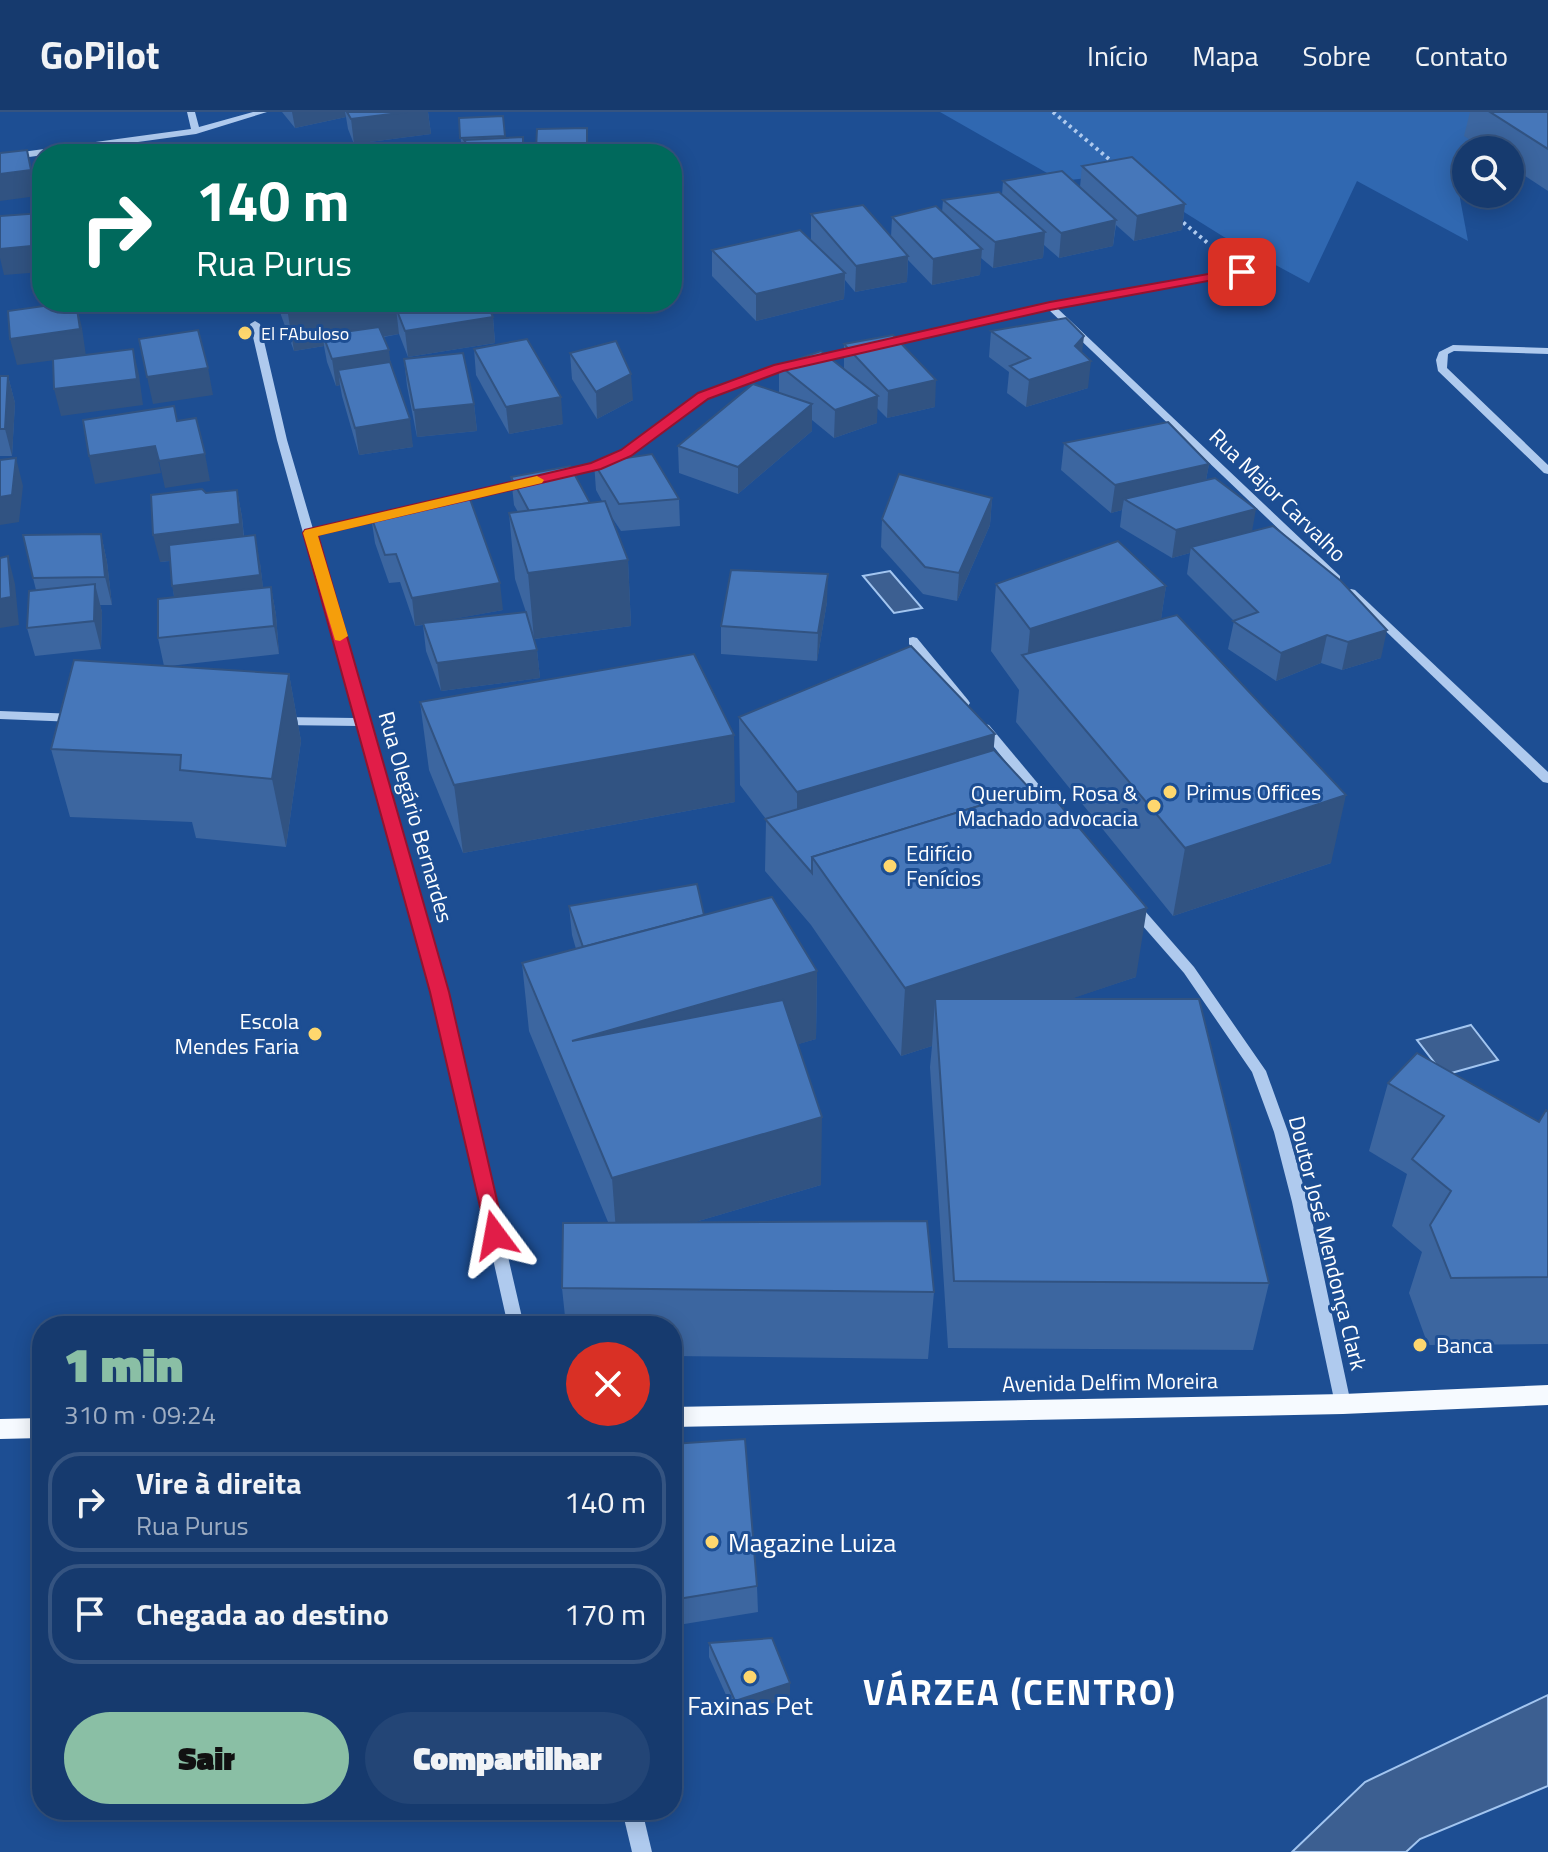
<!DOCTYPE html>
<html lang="pt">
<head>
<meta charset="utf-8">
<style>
	body { margin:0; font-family:"Titillium Web",sans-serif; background:#234576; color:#f1f3f6; height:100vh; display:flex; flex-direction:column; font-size:30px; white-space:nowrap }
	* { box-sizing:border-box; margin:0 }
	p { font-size:26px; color:#9eadc2 }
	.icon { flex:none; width:44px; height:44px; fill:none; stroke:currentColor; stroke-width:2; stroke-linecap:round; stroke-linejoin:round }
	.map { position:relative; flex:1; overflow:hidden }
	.side { position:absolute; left:32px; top:1204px; width:650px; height:504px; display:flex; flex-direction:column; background:#163a6e; border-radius:32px; box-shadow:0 4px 20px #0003,0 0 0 2px #355481 }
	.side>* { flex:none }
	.top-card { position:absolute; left:32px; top:32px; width:650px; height:168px; border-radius:32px; box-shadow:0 4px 20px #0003,0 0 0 2px #355481; background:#00695c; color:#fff; overflow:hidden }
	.fabs { position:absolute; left:1452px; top:24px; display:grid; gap:16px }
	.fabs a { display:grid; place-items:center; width:72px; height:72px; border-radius:50%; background:#163a6e; box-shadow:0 4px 20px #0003,0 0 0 2px #355481; font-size:40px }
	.pin { position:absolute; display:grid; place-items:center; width:68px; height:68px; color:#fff; margin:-34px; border-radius:16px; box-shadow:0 4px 12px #0006 }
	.me { position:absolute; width:88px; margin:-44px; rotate:347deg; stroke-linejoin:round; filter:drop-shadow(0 0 6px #0008) }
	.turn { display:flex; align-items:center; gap:28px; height:168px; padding:0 32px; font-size:36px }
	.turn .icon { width:104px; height:104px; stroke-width:2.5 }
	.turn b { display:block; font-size:56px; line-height:68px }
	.round { display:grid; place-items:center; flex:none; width:84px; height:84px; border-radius:42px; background:#234576 }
	.summary { display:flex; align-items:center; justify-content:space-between; height:136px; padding:0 32px }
	h1 { font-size:48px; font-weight:800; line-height:60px; color:#8abfa5 }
	.action { display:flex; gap:16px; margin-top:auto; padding:16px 32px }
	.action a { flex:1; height:92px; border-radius:48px; background:#8abfa5; color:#111; font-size:32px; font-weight:800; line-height:92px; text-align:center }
	.action a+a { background:#234576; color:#f1f3f6 }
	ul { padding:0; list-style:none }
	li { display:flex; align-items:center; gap:24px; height:100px; margin:0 16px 12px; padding:0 16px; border:4px solid #355481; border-radius:32px }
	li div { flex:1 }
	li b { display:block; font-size:30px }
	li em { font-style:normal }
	header { display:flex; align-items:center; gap:48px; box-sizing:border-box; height:112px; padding:0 40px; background:#163a6e; border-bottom:2px solid #355481 }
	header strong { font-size:38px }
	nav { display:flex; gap:44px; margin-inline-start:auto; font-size:28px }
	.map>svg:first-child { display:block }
</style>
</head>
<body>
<header>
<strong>GoPilot</strong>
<nav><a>Início</a><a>Mapa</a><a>Sobre</a><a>Contato</a></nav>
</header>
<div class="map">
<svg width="1548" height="1740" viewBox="0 0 1548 1740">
	<rect width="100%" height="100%" fill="#1d4e93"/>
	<path fill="#3068b1" d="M940,0H1548V1L1465,30L1476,38H1466V78L1459,81L1468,129L1357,69L1309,171L1224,125L1123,62L1061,69Z"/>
	<g fill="#3c5f91" stroke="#a2c5f0" stroke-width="2">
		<path d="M890,459L922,496L894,501L863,464Z"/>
		<path d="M1471,913L1498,948L1444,963L1417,928Z"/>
		<path d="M1548,1583V1674L1420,1727L1406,1740H1292L1365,1670Z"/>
	</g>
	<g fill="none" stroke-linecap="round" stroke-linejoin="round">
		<g stroke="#afcaee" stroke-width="4" stroke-dasharray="3 4" stroke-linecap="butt">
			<path d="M1053,0L1116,53"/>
			<path d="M1178,106L1210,133"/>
		</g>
		<g fill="#afcaee" fill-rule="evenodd">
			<path d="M187,0H195L199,15L253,0H267L196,22L0,49V43L191,17Z"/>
			<path d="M1242,157L1245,158V162L1057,196L1340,464V468H1332L1048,197L881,235L876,232L881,229L1050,191Z"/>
			<path d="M255,209L260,212L287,328L313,417L387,401L393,404L387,407L315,423L447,880L524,1214H508L433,880L358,614L281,613L275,609L281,605L355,606L277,328L250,212Z"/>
			<path d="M1453,233L1548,236V242L1454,239L1448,242L1447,256L1548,353V362L1544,361L1438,259L1436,248L1439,240Z"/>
			<path d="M861,234L866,237L865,239L782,258L707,286L630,343L600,356L556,367L551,364L552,362L592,352L622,339L699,282L775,254Z"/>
			<path d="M528,368L532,369V373L416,400L410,397L412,395Z"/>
			<path d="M1351,477L1355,478L1548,660V671L1543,670L1347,482L1345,480Z"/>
			<path d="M913,525L917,526L968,588L970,591L968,594H960L909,532V526Z"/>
			<path d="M0,599L76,602L82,606L76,610L0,607Z"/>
			<path d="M985,612L989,613L1050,686L1051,689L1050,692H1040L981,619L979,616Z"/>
			<path d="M1133,789L1138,791L1194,855L1266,959L1288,1020L1308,1090L1351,1292L1349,1297L1343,1299L1337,1297L1335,1292L1292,1090L1274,1020L1252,960L1184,861L1128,797L1126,794Z"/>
			<path d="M622,1698H642L652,1740H632Z"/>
		</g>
		<g fill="#f6faff" fill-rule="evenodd">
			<path d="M1548,1273V1293L1343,1302L672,1315V1295L1343,1282Z"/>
			<path d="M42,1306V1326L0,1327V1307Z"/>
		</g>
	</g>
	<g fill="#3c66a0">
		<path d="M282,0H428L431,22L354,32L348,17L346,5L295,16Z"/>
		<path d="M1470,0H1548V79L1510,54V38H1486L1464,24Z"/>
		<path d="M503,4L505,26L524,42H462L459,6Z"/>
		<path d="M587,16L589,42H537L536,37Z"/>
		<path d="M1082,54L1185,92L1182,118L1134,129L1116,113L1113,134L1059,146L1044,133L1043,146L993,156L981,146L980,163L932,173L908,148L907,170L855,180L845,168L844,187L756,209L712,164V138L811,128V102L891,125L892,105L942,100L943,88L1002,83L1003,69L1080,75Z"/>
		<path d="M279,190H486L493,205L495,231L408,245L399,222L384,225L413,335L359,343L342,284L340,273L336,274L327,250L324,234L294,239L281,203Z"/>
		<path d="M991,219L1082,240L1088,276L1026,295L1007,281L1009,260L989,245Z"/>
		<path d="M844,232L935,295L887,306L877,296V311L834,326L812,308V319L738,382L679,361L678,334L779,280V253L844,257Z"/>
		<path d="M474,237L563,312L509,322L476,263Z"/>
		<path d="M570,241L633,288L597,307L572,267Z"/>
		<path d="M404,247L474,292L477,319L417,325L407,274Z"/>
		<path d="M0,264H8L15,291L12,344H0Z"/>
		<path d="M1064,331L1209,352L1206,368L1252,419L1381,546L1342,558L1321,551L1276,569L1228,537L1234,509L1187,462L1190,441L1172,446L1120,415L1122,398L1111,401L1061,358Z"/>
		<path d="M594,351L679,387L680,414L621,419L609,401L628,448L631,514L534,527L537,538L540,566L441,579L426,539L423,513L415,514L400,470L389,471L375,431L371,404L503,498L440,509L526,500L515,467L509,401L518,400L514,393L511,365L590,391L602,389L596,378Z"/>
		<path d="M237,378L242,405L244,424L260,451L263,476L271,475L276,503L279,542L169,554L289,562L301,629L286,735L196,726L192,710L70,705L51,637L164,554L158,526L174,485L170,449L160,450L206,381Z"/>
		<path d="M992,386L990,413L957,489L923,482L881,435L882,407Z"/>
		<path d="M101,422L107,450L112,493H100L102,500L101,537L35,544L27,516L36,478L33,466Z"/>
		<path d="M996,472L1166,474L1161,507L1331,751L1173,804L1016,610L1019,578L991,539Z"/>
		<path d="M827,490L817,549L721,542V514Z"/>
		<path d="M420,590L735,690L463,741L429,658Z"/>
		<path d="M739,605L994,638L1136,865L1069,887L1269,1171L1253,1238L948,1236L930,955L932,934L901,944L811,813L765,759L766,707L740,673Z"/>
		<path d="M569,794L704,803L817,859L816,927L798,932L821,1073L695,1110L934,1180L928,1247L672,1244V1214H566L562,1176L608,1110L529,919L522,851L576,837L572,823Z"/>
		<path d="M1388,971L1539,1010L1548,1000V1232L1428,1233L1409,1181L1422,1140L1392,1114L1407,1062L1369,1039Z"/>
		<path d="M672,1332L757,1474L758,1500L672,1514Z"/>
		<path d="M709,1531L790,1571V1585L735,1603L709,1545Z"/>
	</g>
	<g fill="#315382">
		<path d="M292,0H345L346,5L295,16Z"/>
		<path d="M407,0H428L431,22L354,32L351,7Z"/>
		<path d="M27,38L37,84L0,89V62Z"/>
		<path d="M1185,92L1182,118L1134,129L1137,104Z"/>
		<path d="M1116,108L1113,134L1059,146L1061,121Z"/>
		<path d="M1045,120L1043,146L993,156L995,130Z"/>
		<path d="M42,133V160L4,163L0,146V137Z"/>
		<path d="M982,137L980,163L932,173L933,147Z"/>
		<path d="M908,144L907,170L855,180L856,154Z"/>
		<path d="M845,161L844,187L756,209V182Z"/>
		<path d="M76,190L82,216L86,244L17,253L10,227Z"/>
		<path d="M286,190H483L493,205L495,231L408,245L405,219L396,196L399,222L327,234L323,223L324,234L294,239Z"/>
		<path d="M1084,224L1081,250L1091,249L1088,276L1026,295L1029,268L1075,234Z"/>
		<path d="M133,237L139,263L143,293L61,304L54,277Z"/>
		<path d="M389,238L392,264L338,258L340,273L336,274L332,247Z"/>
		<path d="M208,256L213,283L153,292L147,265Z"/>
		<path d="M631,262L633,288L597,307L596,280Z"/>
		<path d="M8,264L15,291L12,344L5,317Z"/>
		<path d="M936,268L935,295L887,306L888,279Z"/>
		<path d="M878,284L877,311L834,326L835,298Z"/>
		<path d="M561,285L563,312L509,322L506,295Z"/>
		<path d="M474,292L477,319L417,325L414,298Z"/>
		<path d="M812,292V319L738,382V355Z"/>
		<path d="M410,307L413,335L359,343L355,316Z"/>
		<path d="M155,334L161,361L95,372L89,344Z"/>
		<path d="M205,342L210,369L165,376L159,349Z"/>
		<path d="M16,346L23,374L19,410L0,413V385Z"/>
		<path d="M1209,352L1204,379L1124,387L1122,398L1111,401L1115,373Z"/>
		<path d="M237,378L242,405L245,440L160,450L153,423Z"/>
		<path d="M992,386L990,413L957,489L959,461Z"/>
		<path d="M1256,397L1251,425L1191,435L1190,441L1172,446L1176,418Z"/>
		<path d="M101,422L107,450L112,493L105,465Z"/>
		<path d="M255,423L260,451L265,491L178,502L172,474Z"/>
		<path d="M8,444L15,472L19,513L0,516V487Z"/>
		<path d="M628,448L631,514L534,527L528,461Z"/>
		<path d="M828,462L827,490L817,549L818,521Z"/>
		<path d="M500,471L503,498L415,514L412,486Z"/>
		<path d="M95,472L102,500L101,537L94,509Z"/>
		<path d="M1166,474L1156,541L1027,549L1030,517Z"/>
		<path d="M271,475L276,503L279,542L274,514Z"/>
		<path d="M1387,518L1381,546L1342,558L1348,530Z"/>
		<path d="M1327,523L1321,551L1276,569L1281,541Z"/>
		<path d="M537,538L540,566L441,579L437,551Z"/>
		<path d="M289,562L301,629L286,735L272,667Z"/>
		<path d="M995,622L989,690L797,743V680Z"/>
		<path d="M734,623L735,690L463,741L454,673Z"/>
		<path d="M1346,683L1331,751L1173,804L1185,736Z"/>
		<path d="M1147,796L1136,865L938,932L935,887L932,934L901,944L905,876Z"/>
		<path d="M817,859L816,927L583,996L572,929Z"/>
		<path d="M822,1005L821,1073L617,1133L612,1066Z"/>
		<path d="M790,1571V1585L735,1603V1589Z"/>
	</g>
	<g fill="#4677ba" stroke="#315382" stroke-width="2">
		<path d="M347,0H407L351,7Z"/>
		<path d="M1490,0H1548V37Z"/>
		<path d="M503,4L505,24L460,26L459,6Z"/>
		<path d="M587,16V36L536,37L537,17Z"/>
		<path d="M523,25V42H474L464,28Z"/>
		<path d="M27,38L31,58L0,62V41Z"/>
		<path d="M1132,45L1185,92L1137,104L1082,54Z"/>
		<path d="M1062,59L1116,108L1061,121L1003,69Z"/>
		<path d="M999,80L1045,120L995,130L943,88Z"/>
		<path d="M863,93L908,144L856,154L811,102Z"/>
		<path d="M936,94L982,137L933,147L892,105Z"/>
		<path d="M42,101V133L0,137V104Z"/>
		<path d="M800,118L845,161L756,182L712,138Z"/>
		<path d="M72,190H76L80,217L10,227L8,199Z"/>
		<path d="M437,190H486L493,205L405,219L396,196Z"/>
		<path d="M1066,206L1084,224L1075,234L1091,249L1029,268L1010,254L1030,246L991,219Z"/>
		<path d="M379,215L389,238L332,247L323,223Z"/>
		<path d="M198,218L208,256L147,265L139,227Z"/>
		<path d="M893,223L936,268L888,279L844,232Z"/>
		<path d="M527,227L561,285L506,295L474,237Z"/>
		<path d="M616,229L631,262L596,280L570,241Z"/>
		<path d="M133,237L137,267L54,277L53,247Z"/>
		<path d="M821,239L878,284L835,298L779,253Z"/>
		<path d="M463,241L474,292L414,298L404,247Z"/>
		<path d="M390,250L410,307L355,316L338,258Z"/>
		<path d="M0,264H8L5,317H0Z"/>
		<path d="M753,272L812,292L738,355L678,334Z"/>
		<path d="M174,294L177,309L196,306L205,342L159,349L155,334L89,344L83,308Z"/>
		<path d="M1168,310L1209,352L1115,373L1064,331Z"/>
		<path d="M652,342L679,387L619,392L594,351Z"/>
		<path d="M16,346L12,383L0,385V348Z"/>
		<path d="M570,354L590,391L529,399L511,365Z"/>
		<path d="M899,362L992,386L959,461L925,455L882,407Z"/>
		<path d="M1215,366L1256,397L1176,418L1124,387Z"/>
		<path d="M202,377L206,381L237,378L240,412L153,423L151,383Z"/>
		<path d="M470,387L500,471L412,486L396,442L385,443L371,404Z"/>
		<path d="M605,389L628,448L528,461L509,401Z"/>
		<path d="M1273,414L1341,469L1387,518L1348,530L1327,523L1281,541L1233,509L1258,500L1191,435Z"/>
		<path d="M101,422L105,465L33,466L23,423Z"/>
		<path d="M255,423L260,463L172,474L169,433Z"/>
		<path d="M1118,429L1166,474L1030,517L996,472Z"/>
		<path d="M8,444L11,485L0,487V446Z"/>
		<path d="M731,458L828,462L818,521L721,514Z"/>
		<path d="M95,472L94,509L27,516L29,479Z"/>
		<path d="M271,475L274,514L158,526V487Z"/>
		<path d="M526,500L537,538L437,551L423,511Z"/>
		<path d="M1177,503L1346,683L1185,736L1022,543Z"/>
		<path d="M911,534L995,622L797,680L739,605Z"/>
		<path d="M694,542L734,623L454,673L420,590Z"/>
		<path d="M74,548L289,562L272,667L180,658L181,643L51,637Z"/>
		<path d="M994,638L1031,678L812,745V761L765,707Z"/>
		<path d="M1044,674L1147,796L905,876L812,745Z"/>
		<path d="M697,772L704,803L583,835L569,794Z"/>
		<path d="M772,785L817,859L572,929L783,888L822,1005L612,1066L522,851Z"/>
		<path d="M935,887H1199L1269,1171L954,1169Z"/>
		<path d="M1417,941L1539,1010L1546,998L1548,1000V1165L1451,1166L1430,1113L1451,1079L1412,1047L1444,1004L1388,971Z"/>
		<path d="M927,1109L934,1180L562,1176L563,1111Z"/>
		<path d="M745,1327L757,1474L672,1488V1332Z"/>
		<path d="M772,1526L790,1571L735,1589L709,1531Z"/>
	</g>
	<path fill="#e11d48" stroke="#92132f" stroke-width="2" d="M1242,156L1246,157V162L1050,198L783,259L708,287L631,344L601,357L318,423L449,880L505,1123L503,1129H488L430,880L303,421L305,418L591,351L621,338L698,281L774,253L1050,190Z"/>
	<path fill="#f59e0b" d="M537,364L544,368L542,371L318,424L348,524L340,529L335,528L303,421L305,418Z"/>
	<g fill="#fed76e" stroke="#1d4e93" stroke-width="3">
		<circle cx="245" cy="221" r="8"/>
		<circle cx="1170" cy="680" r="8"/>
		<circle cx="1154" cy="694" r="8"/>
		<circle cx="890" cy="754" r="8"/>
		<circle cx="315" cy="922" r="8"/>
		<circle cx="1420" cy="1233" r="8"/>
		<circle cx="712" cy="1430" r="8"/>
		<circle cx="750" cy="1565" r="8"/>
	</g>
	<g text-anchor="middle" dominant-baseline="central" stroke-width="6" stroke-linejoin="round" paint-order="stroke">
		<g font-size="18" fill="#fff" stroke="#1d4e93" text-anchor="start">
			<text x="261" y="221">El FAbuloso</text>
		</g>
		<g font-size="22" fill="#fff" stroke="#1d4e93">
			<text transform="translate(1278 383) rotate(44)">Rua Major Carvalho</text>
			<text transform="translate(416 705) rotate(74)">Rua Olegário Bernardes</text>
			<text transform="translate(1328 1131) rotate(76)">Doutor José Mendonça Clark</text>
			<text transform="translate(1110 1270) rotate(-1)">Avenida Delfim Moreira</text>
		</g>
		<g font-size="22" fill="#fff" stroke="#1d4e93" text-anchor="start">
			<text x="1186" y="680">Primus Offices</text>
			<text x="1138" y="681" text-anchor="end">Querubim, Rosa &amp;<tspan x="1138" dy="25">Machado advocacia</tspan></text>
			<text x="906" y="741">Edifício<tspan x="906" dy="25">Fenícios</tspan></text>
			<text x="299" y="909" text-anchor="end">Escola<tspan x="299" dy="25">Mendes Faria</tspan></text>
			<text x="1436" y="1233">Banca</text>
		</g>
		<g font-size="26" fill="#fff" stroke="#1d4e93" text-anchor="start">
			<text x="728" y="1430">Magazine Luiza</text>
			<text x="750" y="1593" text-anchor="middle">Faxinas Pet</text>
		</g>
		<g font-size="36" font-weight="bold" letter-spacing="2" fill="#fff" stroke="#1d4e93">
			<text x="1020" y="1579">VÁRZEA (CENTRO)</text>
		</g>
	</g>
</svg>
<div class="fabs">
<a><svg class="icon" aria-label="search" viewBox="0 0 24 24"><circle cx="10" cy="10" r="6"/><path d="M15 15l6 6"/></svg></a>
</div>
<div class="pin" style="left:1242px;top:160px;background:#d93025"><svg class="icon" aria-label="arrive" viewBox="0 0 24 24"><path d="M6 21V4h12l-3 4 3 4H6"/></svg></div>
<svg class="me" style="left:495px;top:1123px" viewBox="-20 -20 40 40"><path d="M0-17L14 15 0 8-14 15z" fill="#e11d48" stroke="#fff" stroke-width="4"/></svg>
<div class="top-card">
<div class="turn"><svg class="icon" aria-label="right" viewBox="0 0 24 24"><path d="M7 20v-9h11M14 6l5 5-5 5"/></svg><div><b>140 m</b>Rua Purus</div></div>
</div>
<section class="side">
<div class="summary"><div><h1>1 min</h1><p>310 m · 09:24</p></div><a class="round" style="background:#d93025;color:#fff"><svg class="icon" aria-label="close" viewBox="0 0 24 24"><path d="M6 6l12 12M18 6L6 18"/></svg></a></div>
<ul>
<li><svg class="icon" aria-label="right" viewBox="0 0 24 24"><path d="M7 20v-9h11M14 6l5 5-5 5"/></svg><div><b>Vire à direita</b><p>Rua Purus</p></div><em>140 m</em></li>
<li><svg class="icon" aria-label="arrive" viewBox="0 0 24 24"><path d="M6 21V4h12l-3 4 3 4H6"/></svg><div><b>Chegada ao destino</b></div><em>170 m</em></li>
</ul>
<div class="action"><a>Sair</a><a>Compartilhar</a></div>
</section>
</div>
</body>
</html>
